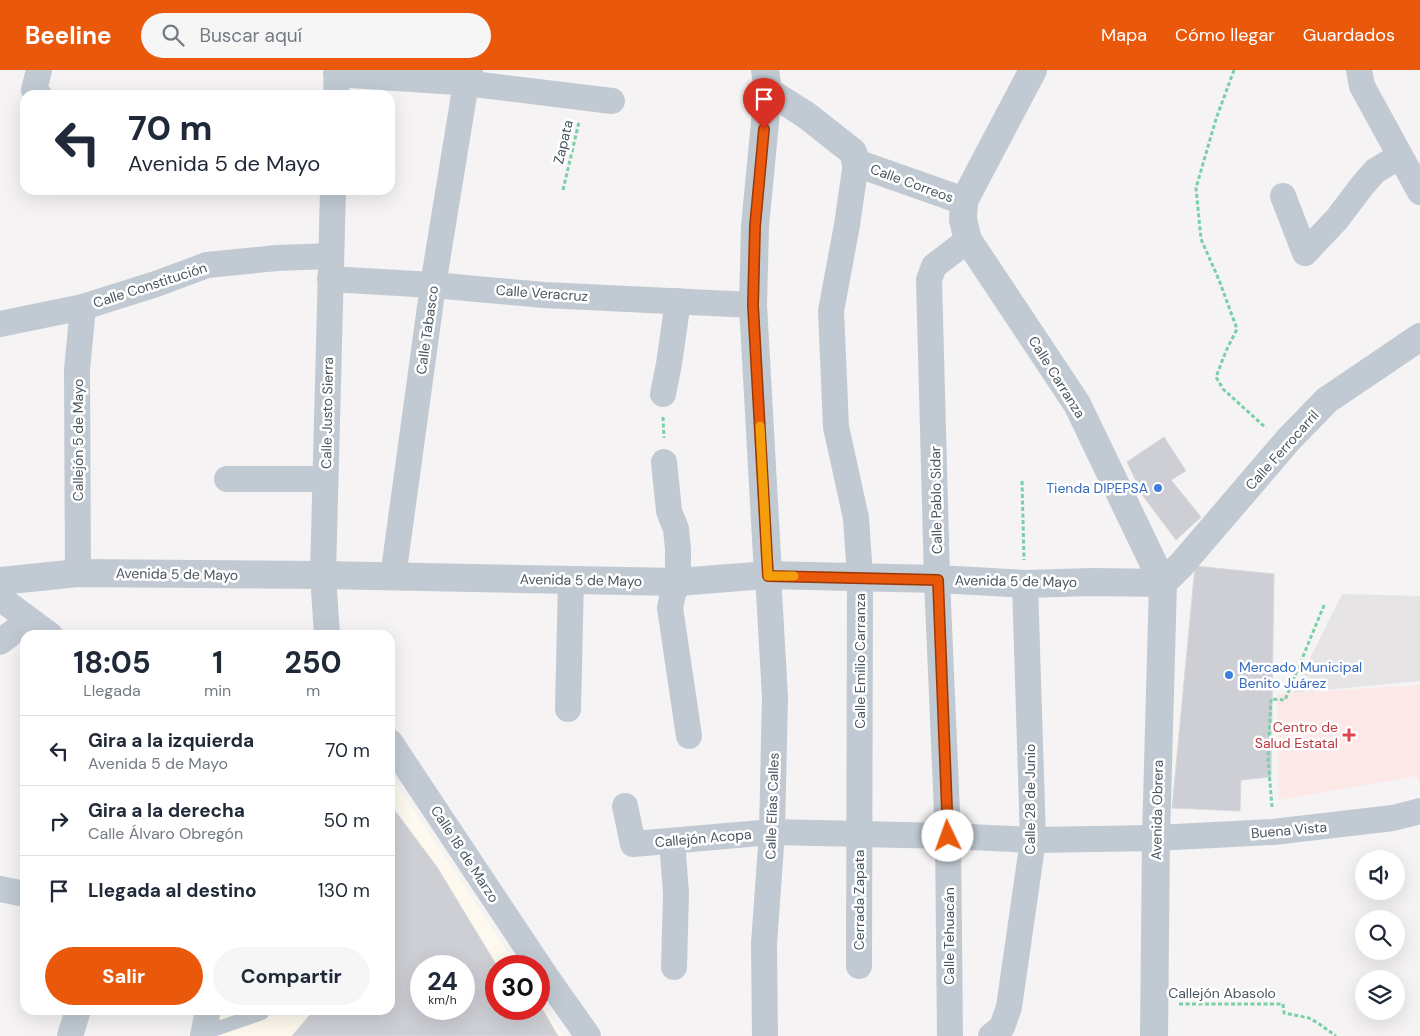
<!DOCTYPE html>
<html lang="es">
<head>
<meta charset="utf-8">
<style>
	body { margin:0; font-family:"DM Sans",sans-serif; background:#f6f6f7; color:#1f2937; height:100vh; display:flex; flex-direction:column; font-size:19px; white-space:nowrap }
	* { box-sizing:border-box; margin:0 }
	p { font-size:16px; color:#747a83 }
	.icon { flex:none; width:28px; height:28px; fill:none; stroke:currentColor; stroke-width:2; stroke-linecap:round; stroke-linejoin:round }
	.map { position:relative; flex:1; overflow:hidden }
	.panel { position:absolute; left:20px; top:560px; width:375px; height:385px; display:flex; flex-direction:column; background:#fff; border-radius:15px; box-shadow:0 5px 20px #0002 }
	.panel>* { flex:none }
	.guide { position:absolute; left:20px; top:20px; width:375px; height:105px; border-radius:15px; box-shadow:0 5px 20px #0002; background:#fff; color:#1f2937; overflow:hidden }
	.buttons { position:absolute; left:1355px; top:780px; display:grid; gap:10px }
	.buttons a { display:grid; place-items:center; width:50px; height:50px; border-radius:50%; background:#fff; box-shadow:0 5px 20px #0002; font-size:25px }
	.speed { position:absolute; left:410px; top:885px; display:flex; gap:10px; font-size:25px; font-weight:700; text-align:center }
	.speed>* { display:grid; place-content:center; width:65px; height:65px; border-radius:50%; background:#fff; box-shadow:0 5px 20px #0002; line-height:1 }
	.speed small { font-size:12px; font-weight:400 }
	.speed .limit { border:8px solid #d22; background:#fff; color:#111 }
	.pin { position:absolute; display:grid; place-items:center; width:42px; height:42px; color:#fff; margin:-51px -21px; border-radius:50% 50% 50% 0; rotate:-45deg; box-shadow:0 0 5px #0007 }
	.pin .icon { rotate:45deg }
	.me { position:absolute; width:55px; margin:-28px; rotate:357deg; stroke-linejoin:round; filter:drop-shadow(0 0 4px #0008) }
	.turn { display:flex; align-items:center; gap:18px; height:105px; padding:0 25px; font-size:22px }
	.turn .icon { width:65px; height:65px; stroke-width:2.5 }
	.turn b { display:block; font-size:35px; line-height:42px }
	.eta { display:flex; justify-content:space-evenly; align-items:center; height:85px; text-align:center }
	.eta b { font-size:30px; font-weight:700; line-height:35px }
	.action { display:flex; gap:10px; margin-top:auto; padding:10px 25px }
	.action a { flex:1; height:58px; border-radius:30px; background:#ea580c; color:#fff; font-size:20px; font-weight:700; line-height:58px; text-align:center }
	.action a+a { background:#f6f6f7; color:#1f2937 }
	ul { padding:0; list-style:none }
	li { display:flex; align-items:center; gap:15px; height:70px; padding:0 25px; border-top:1px solid #e0e1e3 }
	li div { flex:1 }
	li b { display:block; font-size:19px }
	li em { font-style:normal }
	header { display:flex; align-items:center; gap:30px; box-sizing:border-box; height:70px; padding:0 25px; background:#ea580c; color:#fff }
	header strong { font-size:24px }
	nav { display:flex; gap:28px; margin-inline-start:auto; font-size:18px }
	.search { width:350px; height:45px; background:#f6f6f7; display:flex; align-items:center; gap:12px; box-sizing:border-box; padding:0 18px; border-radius:28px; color:#747a83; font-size:19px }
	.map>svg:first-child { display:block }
</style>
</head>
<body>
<header>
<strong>Beeline</strong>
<div class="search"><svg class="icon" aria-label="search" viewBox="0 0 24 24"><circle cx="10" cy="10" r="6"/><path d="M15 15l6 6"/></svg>Buscar aquí</div>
<nav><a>Mapa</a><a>Cómo llegar</a><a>Guardados</a></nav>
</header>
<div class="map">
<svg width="1420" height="966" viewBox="0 0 1420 966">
	<rect width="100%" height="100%" fill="#f5f3f3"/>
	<path fill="#fdf9ef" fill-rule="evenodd" d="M390,704L517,896H496V939H539V929L563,966H215L220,940H390ZM421,896H464V939H421Z"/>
	<path fill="#e6e4e5" d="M1342,524L1420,526V611L1293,623Z"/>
	<path fill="#fce8e6" d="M1420,615V712L1416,706L1279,730L1277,624Z"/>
	<g fill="#cdcfd5" stroke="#d7d9de" fill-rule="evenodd">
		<path d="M1164,367L1186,401L1171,410L1201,447L1176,470L1143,426L1127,392Z"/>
		<path d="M1195,496L1274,504L1271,707L1241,710L1240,741L1172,738Z"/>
		<path d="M390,734L437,797L497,896H496V939H539V933L558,966H292L314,940H390ZM421,896H464V939H421Z"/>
	</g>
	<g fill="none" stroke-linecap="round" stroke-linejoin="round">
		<g stroke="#7ad0a6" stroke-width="3" stroke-dasharray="4 2.5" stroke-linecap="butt">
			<path d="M1234,0L1216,49L1196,118L1201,169L1219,210L1237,259L1226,281L1216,307L1223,319L1266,358"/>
			<path d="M563,120L579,52"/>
			<path d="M663,347L664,368"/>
			<path d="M1022,411L1024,490"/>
			<path d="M1272,737L1268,688L1271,629L1285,630L1325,533"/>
			<path d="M1179,934H1283L1284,943L1309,948L1318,953L1336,966"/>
		</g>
		<path stroke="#c1cad2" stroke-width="14" d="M204,963L262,943L263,940"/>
		<g stroke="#c1cad2" stroke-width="26">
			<path d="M39,0L34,20L39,25"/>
			<path d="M1359,0L1362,16L1420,122"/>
			<path d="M336,4L457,12L612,31"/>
			<path d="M336,25L337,0"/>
			<path d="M856,93L847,155L831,241L836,357L856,448L860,507L859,896"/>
			<path d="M1283,126L1305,183L1337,149L1362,116L1375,101L1400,86"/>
			<path d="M330,209L433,215L544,225L753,235"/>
			<path d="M0,254L83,237L156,214L207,195L277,188L331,186"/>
			<path d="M663,324L669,294L678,231"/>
			<path d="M664,392L669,441L676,459L678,479V512L673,524L670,538L689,666"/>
			<path d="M227,409H325"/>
			<path d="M78,503L77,300L83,237"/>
			<path d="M393,507L433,215L466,13L470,0"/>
			<path d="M0,528L50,565"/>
			<path d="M327,565L323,505L333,120"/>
			<path d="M0,572L29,550"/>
			<path d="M568,639L571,510"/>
			<path d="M390,672L547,908L588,966"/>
			<path d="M625,736L633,774L772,762L948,766L1033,770L1156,768L1273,762L1393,748L1420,741"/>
			<path d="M672,771L676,823L674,897"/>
			<path d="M0,819L25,824"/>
			<path d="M70,966L78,940"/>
			<path d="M203,966L208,940"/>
			<path d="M765,966L764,874L772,762L775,627L768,505"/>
			<path d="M950,966L948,766L937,509L929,210L934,196L968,170"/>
			<path d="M991,966L1002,957L1009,937L1033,770L1025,514"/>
		</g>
		<g stroke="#c1cad2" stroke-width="28">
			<path d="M765,0L768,21L755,156L753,235L768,505"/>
			<path d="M1033,0L964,131L963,150L968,170L1077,334L1163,513L1156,768L1154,966"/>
			<path d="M768,21L806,45L853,82L856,93L964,131"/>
			<path d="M0,511L78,503L323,505L678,512L768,505L937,509L1025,514L1093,512L1163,513"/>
			<path d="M1163,513L1182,494L1289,369L1327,330L1420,267"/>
		</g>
	</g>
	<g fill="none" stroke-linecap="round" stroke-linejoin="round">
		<defs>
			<path id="route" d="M764,59L755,156L753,235L768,506L938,510L948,766"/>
		</defs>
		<use href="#route" stroke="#983908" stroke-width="12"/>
		<use href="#route" stroke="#ea580c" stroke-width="9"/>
		<path stroke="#f59e0b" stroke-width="9" d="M760,356L768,506H794"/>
	</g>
	<g fill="#3f7fe0" stroke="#fff" stroke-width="2">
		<circle cx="1158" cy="418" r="5"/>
		<circle cx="1229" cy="605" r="5"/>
	</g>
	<path fill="#e0444e" stroke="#fff" stroke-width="2" d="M1346.5 657.5h5v5h5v5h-5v5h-5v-5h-5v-5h5z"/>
	<g text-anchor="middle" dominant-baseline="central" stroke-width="5" stroke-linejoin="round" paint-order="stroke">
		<g font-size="14" fill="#4a5661" stroke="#fff">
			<text transform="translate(563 72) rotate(-77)">Zapata</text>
			<text transform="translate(912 113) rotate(20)">Calle Correos</text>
			<text transform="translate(150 215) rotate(-18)">Calle Constitución</text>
			<text transform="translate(542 223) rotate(4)">Calle Veracruz</text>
			<text transform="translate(427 260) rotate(-82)">Calle Tabasco</text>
			<text transform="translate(1057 307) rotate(58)">Calle Carranza</text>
			<text transform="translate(327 343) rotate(-89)">Calle Justo Sierra</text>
			<text transform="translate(78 370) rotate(-90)">Callejón 5 de Mayo</text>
			<text transform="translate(1282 380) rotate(-48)">Calle Ferrocarril</text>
			<text transform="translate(936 430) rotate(-91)">Calle Pablo Sidar</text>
			<text transform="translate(177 504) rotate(1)">Avenida 5 de Mayo</text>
			<text transform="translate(581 510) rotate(1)">Avenida 5 de Mayo</text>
			<text transform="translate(1016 511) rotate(1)">Avenida 5 de Mayo</text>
			<text transform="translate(860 591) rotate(-90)">Calle Emilio Carranza</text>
			<text transform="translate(1030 729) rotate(-90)">Calle 28 de Junio</text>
			<text transform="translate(772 736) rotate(-88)">Calle Elías Calles</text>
			<text transform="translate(1157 740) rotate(-89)">Avenida Obrera</text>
			<text transform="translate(1289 760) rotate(-5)">Buena Vista</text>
			<text transform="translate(703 768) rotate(-5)">Callejón Acopa</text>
			<text transform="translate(465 784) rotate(57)">Calle 18 de Marzo</text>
			<text transform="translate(859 830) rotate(-90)">Cerrada Zapata</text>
			<text transform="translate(949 866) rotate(-90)">Calle Tehuacán</text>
			<text x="1222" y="923">Callejón Abasolo</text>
		</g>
		<g font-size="14" fill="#366cbe" stroke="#fff" text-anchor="end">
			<text x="1148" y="418">Tienda DIPEPSA</text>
			<text x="1239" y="597" text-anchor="start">Mercado Municipal<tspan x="1239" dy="16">Benito Juárez</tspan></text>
		</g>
		<g font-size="14" fill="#be3a42" stroke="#fff" text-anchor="end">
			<text x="1338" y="657">Centro de<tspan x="1338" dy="16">Salud Estatal</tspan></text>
		</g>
	</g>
</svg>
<div class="buttons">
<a><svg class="icon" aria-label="sound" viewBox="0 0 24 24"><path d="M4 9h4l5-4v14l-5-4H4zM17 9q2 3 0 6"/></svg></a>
<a><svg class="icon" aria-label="search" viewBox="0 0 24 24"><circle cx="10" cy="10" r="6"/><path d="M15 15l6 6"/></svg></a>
<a><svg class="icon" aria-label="layers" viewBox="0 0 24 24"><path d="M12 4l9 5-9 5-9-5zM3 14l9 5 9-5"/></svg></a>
</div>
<div class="speed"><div>24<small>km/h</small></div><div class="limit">30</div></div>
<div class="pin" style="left:764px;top:59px;background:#d93025"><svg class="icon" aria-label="arrive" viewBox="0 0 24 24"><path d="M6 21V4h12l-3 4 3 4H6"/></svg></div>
<svg class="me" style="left:948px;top:766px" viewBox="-20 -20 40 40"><circle r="19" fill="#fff"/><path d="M0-13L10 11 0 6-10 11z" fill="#ea580c"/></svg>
<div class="guide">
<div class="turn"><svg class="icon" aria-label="left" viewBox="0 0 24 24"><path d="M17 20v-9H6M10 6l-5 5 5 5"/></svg><div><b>70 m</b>Avenida 5 de Mayo</div></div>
</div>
<section class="panel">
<div class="eta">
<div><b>18:05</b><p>Llegada</p></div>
<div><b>1</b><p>min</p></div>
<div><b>250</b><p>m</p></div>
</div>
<ul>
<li><svg class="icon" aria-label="left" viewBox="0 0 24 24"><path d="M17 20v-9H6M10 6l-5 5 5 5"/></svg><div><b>Gira a la izquierda</b><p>Avenida 5 de Mayo</p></div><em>70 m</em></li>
<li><svg class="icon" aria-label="right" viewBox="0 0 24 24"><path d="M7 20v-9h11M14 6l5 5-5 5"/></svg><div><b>Gira a la derecha</b><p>Calle Álvaro Obregón</p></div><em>50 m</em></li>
<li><svg class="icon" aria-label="arrive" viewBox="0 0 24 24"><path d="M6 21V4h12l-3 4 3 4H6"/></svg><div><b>Llegada al destino</b></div><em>130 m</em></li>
</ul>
<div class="action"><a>Salir</a><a>Compartir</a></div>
</section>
</div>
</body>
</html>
